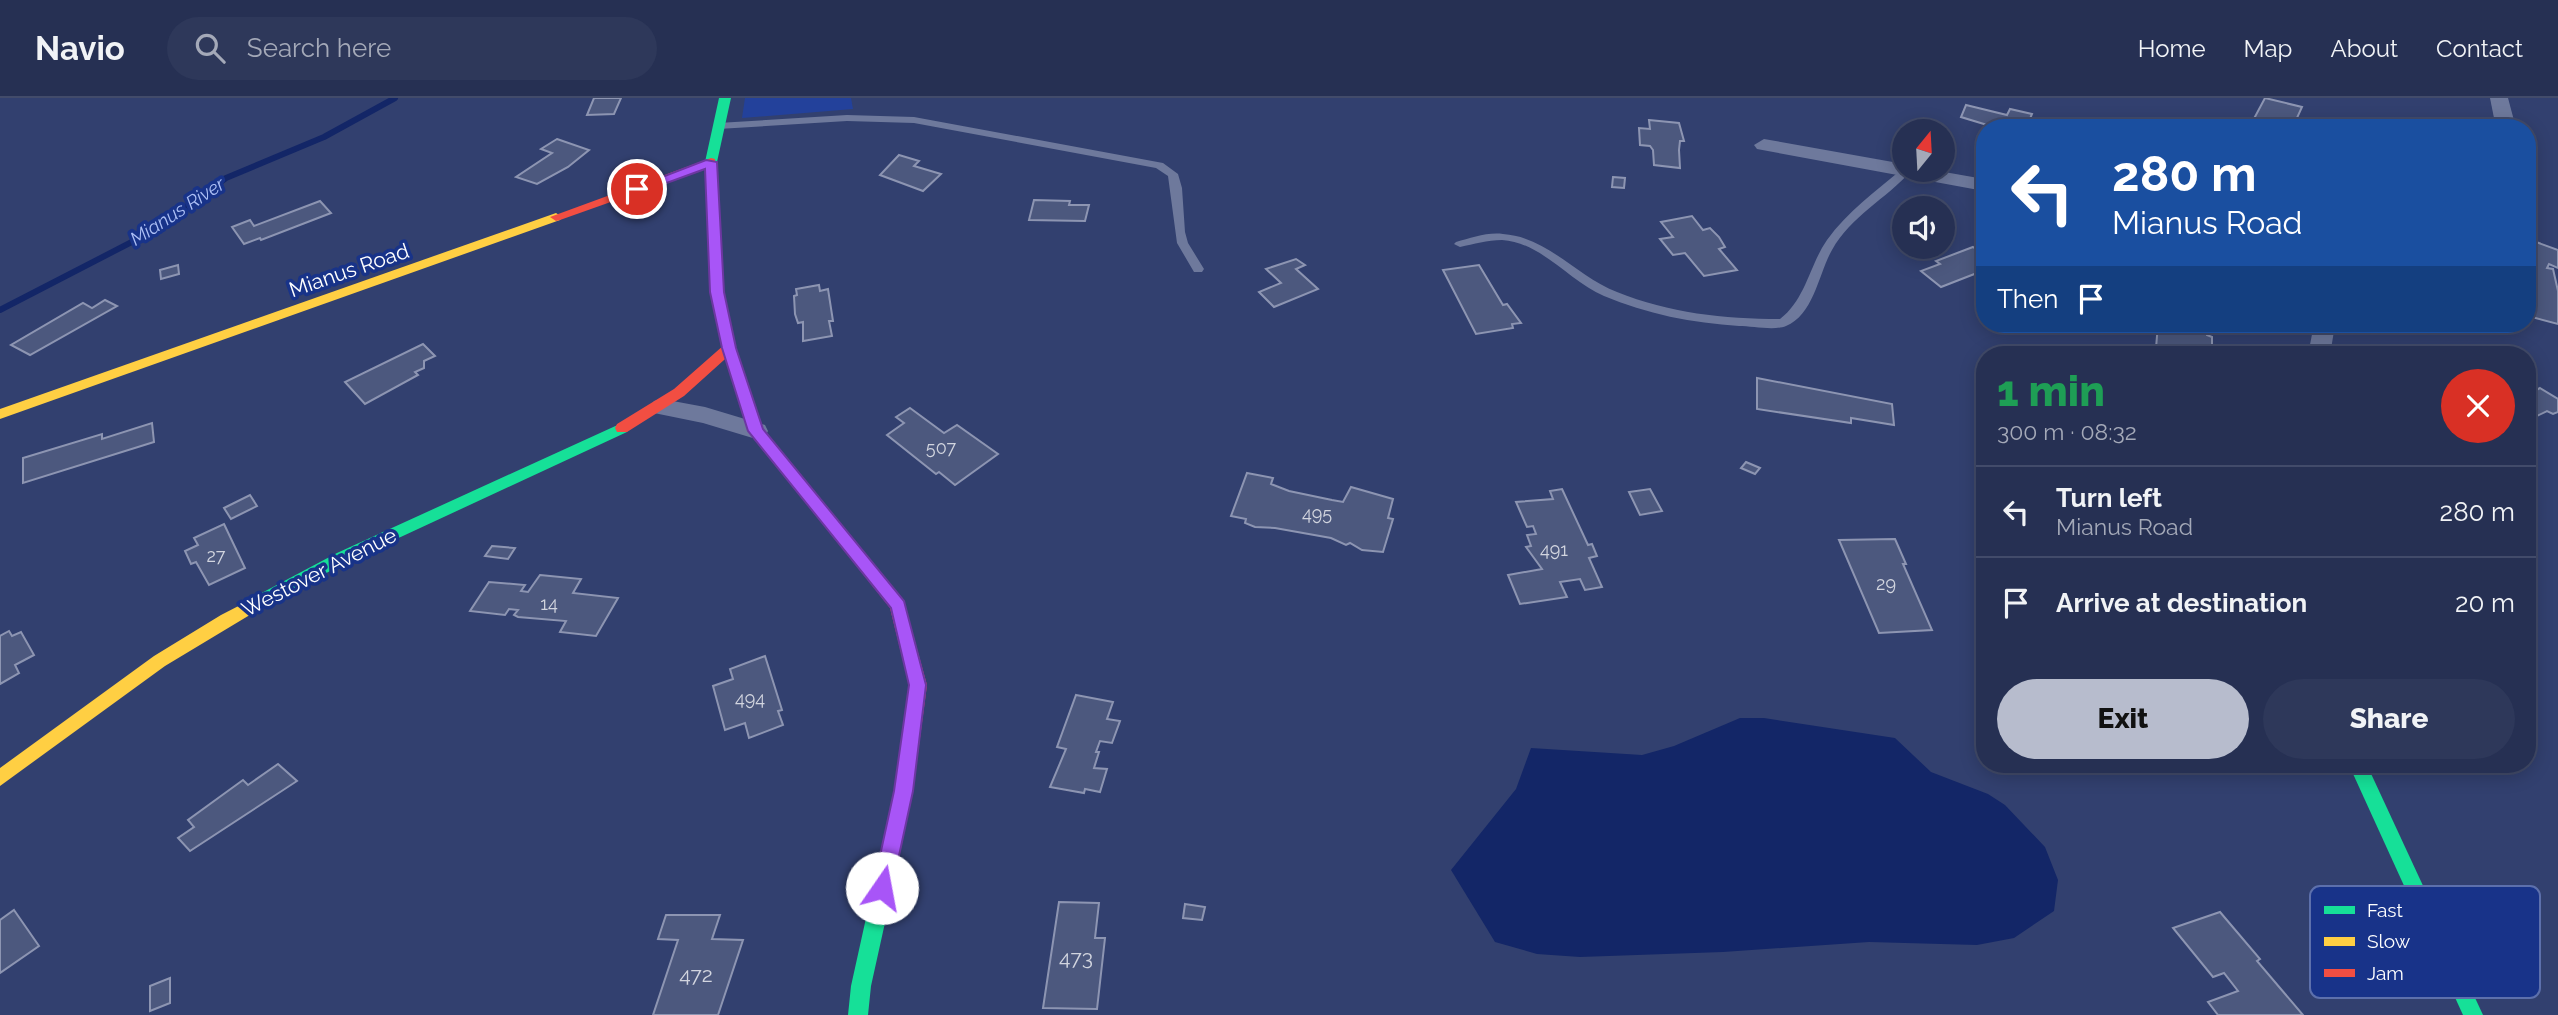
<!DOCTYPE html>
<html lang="en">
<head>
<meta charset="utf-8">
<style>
	body { margin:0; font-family:Raleway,sans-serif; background:#2e385a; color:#f1f3f6; height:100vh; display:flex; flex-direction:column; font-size:26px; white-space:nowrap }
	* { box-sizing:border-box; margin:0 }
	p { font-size:23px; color:#a4a9b8 }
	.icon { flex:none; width:38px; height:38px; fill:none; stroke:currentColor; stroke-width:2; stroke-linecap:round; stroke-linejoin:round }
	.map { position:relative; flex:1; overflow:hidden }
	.details { position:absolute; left:1976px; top:248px; width:560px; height:427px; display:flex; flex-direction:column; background:#263053; border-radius:28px; box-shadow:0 4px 18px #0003,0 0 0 2px #424b6a }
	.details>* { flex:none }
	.hud { position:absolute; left:1976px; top:21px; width:560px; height:214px; border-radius:28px; box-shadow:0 4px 18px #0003,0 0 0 2px #424b6a; background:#1a4fa0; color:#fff; overflow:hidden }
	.needle { width:46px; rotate:18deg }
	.fabs { position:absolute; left:1892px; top:21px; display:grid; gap:14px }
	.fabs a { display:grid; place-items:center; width:63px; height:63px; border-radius:50%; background:#263053; box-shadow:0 4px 18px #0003,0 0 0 2px #424b6a; font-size:35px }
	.pin { position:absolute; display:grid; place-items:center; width:60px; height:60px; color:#fff; margin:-30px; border:4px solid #fff; border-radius:50%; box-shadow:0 2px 7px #0007 }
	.me { position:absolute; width:77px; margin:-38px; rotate:12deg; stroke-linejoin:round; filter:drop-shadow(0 0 5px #0008) }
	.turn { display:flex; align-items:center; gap:24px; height:147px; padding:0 21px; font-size:32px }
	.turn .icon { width:91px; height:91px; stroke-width:2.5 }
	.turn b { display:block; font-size:49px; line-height:60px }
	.then { display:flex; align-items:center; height:66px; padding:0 21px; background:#0003; gap:14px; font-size:26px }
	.round { display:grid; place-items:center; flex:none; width:74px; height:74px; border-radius:37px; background:#2e385a }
	.head { display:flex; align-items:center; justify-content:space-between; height:119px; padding:0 21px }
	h1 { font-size:42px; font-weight:800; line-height:52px; color:#1e9e55 }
	.cta { display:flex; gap:14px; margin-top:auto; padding:14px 21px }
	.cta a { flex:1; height:80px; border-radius:42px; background:#b7bccd; color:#111; font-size:28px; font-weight:800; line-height:80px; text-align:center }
	.cta a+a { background:#2e385a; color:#f1f3f6 }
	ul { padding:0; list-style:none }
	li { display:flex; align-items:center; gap:21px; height:91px; padding:0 21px; border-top:2px solid #424b6a }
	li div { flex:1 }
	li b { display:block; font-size:26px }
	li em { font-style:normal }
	header { display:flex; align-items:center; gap:42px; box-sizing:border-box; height:98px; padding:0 35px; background:#263053; border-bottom:2px solid #424b6a }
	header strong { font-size:33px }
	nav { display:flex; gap:38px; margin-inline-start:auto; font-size:24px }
	.search { width:490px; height:63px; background:#2e385a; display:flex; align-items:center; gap:18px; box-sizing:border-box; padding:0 24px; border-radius:38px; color:#a4a9b8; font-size:26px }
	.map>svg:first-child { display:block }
</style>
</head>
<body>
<header>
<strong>Navio</strong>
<div class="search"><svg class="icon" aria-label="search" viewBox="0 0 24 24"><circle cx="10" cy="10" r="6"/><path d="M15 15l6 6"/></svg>Search here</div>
<nav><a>Home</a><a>Map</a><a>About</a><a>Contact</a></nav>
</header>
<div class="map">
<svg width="2558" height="917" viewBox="0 0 2558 917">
	<rect width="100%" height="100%" fill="#32406f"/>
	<path fill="#23419b" d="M745,0H851L853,11L742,20Z"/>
	<path fill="#132667" d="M1740,620H1764L1895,640L1931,674L1988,696L2005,707L2045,749L2058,782L2054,813L2014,840L1977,847L1869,844L1723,854L1580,859L1537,856L1495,844L1451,772L1516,691L1531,650L1642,657L1674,648Z"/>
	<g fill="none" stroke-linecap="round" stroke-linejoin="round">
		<path stroke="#132667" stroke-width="6" d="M0,212L153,133L226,80L324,39L395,0"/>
	</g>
	<g fill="#4c587e" stroke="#8d95b2" stroke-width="2">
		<path d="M594,0H621L614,16L587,17Z"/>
		<path d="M2265,0L2302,9L2296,22L2300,24L2297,30H2249Z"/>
		<path d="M1966,7L2007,17L2010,11L2032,16L2029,23L2045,27L2044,30H1997L1961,19Z"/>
		<path d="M1649,22L1679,25L1684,43H1680L1679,52L1680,70L1654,67L1653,52L1650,48L1640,47L1639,30L1650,31Z"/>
		<path d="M557,41L589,52L568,69L537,86L516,79L552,55L541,51Z"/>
		<path d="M899,57L919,63L914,68L941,76L923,93L880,77Z"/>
		<path d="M1613,79L1625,80L1624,90L1612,89Z"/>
		<path d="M1034,102L1070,103L1069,107H1089L1085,123L1029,122Z"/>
		<path d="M320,103L331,115L261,142L260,140L244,146L232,129L250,122L254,128Z"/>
		<path d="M1692,118L1703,132L1710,130L1719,139L1725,149L1719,151L1737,172L1704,178L1685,155L1673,157L1660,141L1673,139L1661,124Z"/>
		<path d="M2536,144L2558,152V170L2549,166L2547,170L2553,171L2558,193V226L2528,218L2527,165L2532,166Z"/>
		<path d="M1973,149L1984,157V181L1977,175L1941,189L1921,173L1940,166L1936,163Z"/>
		<path d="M1296,161L1305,167L1296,171L1318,191L1274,209L1259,194L1281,185L1266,171Z"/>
		<path d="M178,167L179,176L161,181L160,172Z"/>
		<path d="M1479,167L1503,207L1507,206L1521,225L1512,226L1513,230L1476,236L1443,172Z"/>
		<path d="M819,187L820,193L828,191L833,223H829L832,238L803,243V224L798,225L795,216L794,198L797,197L796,191Z"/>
		<path d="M105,202L117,208L30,257L11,247L83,205L92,210Z"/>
		<path d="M2158,226H2200V230L2207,231V237L2212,239V257H2183L2156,250Z"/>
		<path d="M423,246L435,258L424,263V270L415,274L418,277L365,306L345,284Z"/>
		<path d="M1757,280L1892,306L1894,327L1851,320V325L1757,311Z"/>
		<path d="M2540,290L2558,301V314L2553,316L2547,313L2527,323V297Z"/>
		<path d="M910,310L944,335L957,327L998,356L955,387L939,374L936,376L887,337L904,325L896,319Z"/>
		<path d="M152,325L154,344L23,385V360L102,336V341Z"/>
		<path d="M1746,364L1760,370L1755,376L1741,370Z"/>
		<path d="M1247,375L1273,380L1271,386L1289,393L1332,402L1343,404L1351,389L1393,401L1388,420L1393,421L1383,454L1362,452L1350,445L1346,447L1331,440L1275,430L1255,429L1245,425L1246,421L1231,418Z"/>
		<path d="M1562,391L1588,447L1592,446L1597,458L1589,460L1602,489L1585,492L1580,481L1560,484L1567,499L1520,506L1508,477L1542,471L1526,449L1531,448L1527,437L1536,436L1533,428L1527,429L1516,404L1553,401L1550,393Z"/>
		<path d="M1650,391L1662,413L1640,417L1629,394Z"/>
		<path d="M250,397L257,408L231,421L224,410Z"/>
		<path d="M224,426L245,470L209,487L196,464L191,466L185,453L198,447L194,440Z"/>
		<path d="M1895,441L1906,466H1903L1932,532L1879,535L1839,442Z"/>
		<path d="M492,448L515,450L508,461L485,458Z"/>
		<path d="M540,477L581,481L573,495L618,500L596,538L560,534L566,523L518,519L514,517L518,512L509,511L505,517L470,513L489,484L525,487L521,493L528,494Z"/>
		<path d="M9,533L12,538L21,534L34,557L15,567L19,575L0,586V538Z"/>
		<path d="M765,558L782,612L778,613L783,627L749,640L745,625L725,632L713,588L733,581L730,571Z"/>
		<path d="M1076,597L1113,604L1107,621L1120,623L1112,645L1100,643L1096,654H1099L1094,670L1107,671L1100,694L1085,691L1084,695L1050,689L1066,651L1057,649Z"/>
		<path d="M278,666L297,683L190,753L178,740L194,729L188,722L243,682L248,687Z"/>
		<path d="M1059,804L1099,805L1095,840H1105L1097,911L1043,910Z"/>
		<path d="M1185,806L1205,809L1202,822L1183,820Z"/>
		<path d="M14,812L39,848L0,875V822Z"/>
		<path d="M2220,814L2260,861L2257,863L2303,917H2218L2208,904L2238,893L2224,875L2213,879L2173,830Z"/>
		<path d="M666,817H720L712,841L743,842L718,917H653L678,842L658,841Z"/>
		<path d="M170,880V905L150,913V888Z"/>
	</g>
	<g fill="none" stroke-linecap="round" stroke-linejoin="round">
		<g fill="#6e799c" fill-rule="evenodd">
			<path d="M847,17L914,19L1163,65L1178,76L1182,90L1185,134L1188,145L1204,171L1202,174H1194L1177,145L1168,78L1156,70L914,25L847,23L718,31L713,28L718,25Z"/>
			<path d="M1902,71L1911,73C1886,101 1851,118 1832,152C1819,174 1814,217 1786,228C1774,233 1752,228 1739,228C1693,225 1646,216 1604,198C1569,183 1541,144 1502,142C1487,142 1474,146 1460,149L1454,146L1456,144C1471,140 1487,134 1503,136C1548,139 1577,179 1617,194C1669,215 1724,221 1780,221C1806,201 1809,168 1827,142C1847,114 1876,93 1902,71Z"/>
		</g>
		<g fill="#6e799c" fill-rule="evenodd">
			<path d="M2490,0H2508L2516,30H2496Z"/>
			<path d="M1764,41L1904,66V72H1933L1984,81V93L1757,51L1754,47Z"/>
			<path d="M2314,226H2340L2334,233L2330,257H2308Z"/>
			<path d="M662,301L705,309L765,327L768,333L765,339L756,341L703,325L654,315L650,309L654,303Z"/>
		</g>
		<g fill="#16e098" fill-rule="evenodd">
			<path d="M719,0H731L717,64L724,194L736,250L763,331L824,406L827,410L824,414H814L749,333L722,250L710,194L705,64Z"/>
			<path d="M622,325L629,330L627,334L349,463L268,506H256L254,502L256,498L337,455Z"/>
			<path d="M2349,667H2367L2483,917H2463Z"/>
			<path d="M882,784L889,787L892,793L871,888L868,917H848L851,888L872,793L875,787Z"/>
		</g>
		<g fill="#ffcf43" fill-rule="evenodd">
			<path d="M556,115L562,119L560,122L0,321V311Z"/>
			<path d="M262,496L268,498L270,502L268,506L165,568L0,688V670L154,558L221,517Z"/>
		</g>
		<g fill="#f24e42" fill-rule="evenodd">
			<path d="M711,60L715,61V67L560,122L556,123L550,119Z"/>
			<path d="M729,245L734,247L736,250L734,253L684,298L627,334H617L615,330L617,326L674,291L724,247Z"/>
			<path d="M819,404L824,406L904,504L927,587L913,693L892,793L889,799L882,802L875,799L872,793L895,693L909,587L890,510L814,414L811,410L814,406Z"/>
		</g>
	</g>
	<path fill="#a855f7" stroke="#6d37a1" stroke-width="2" d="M706,62L717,64L724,194L736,250L763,331L904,503L926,587L913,693L892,790L889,796L882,799L875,796L873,790L894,693L909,587L891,510L748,333L722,250L710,194L705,71L642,94L631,91Z"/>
	<g text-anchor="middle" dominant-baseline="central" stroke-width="7" stroke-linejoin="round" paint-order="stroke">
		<g font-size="18" fill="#d2d5df">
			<text x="941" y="349">507</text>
			<text x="1317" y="415">495</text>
			<text x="1554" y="451">491</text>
			<text x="216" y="457">27</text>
			<text x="1886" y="485">29</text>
			<text x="549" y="505">14</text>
			<text x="750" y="600">494</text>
		</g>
		<g font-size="19" font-style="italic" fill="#acbff5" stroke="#183389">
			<text transform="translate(177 113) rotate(-33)">Mianus River</text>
		</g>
		<g font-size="21" fill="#fff" stroke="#183389">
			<text transform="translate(349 172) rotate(-19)">Mianus Road</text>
			<text transform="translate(319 474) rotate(-27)">Westover Avenue</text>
		</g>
		<g font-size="21" fill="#d2d5df">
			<text x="1076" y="859">473</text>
			<text x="696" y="876">472</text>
		</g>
	</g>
	<rect x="2310" y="788" width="230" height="112" rx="10" fill="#183389" stroke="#5d70ac" stroke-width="2"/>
	<rect x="2324" y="808" width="31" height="8" fill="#16e098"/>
	<rect x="2324" y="839" width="31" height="9" fill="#ffcf43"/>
	<rect x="2324" y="871" width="31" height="8" fill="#f24e42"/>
	<g font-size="19" fill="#fff">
		<text x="2367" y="819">Fast</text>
		<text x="2367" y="850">Slow</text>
		<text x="2367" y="882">Jam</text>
	</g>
</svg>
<div class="fabs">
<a><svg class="needle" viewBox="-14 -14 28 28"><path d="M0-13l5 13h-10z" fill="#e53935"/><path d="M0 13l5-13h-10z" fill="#a4a9b8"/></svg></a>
<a><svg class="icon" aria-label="sound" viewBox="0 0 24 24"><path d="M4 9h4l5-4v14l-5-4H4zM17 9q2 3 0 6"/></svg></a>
</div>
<div class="pin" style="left:637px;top:91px;background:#d93025"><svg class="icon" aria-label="arrive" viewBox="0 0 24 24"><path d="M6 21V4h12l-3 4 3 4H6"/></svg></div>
<svg class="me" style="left:882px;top:790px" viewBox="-20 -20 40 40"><circle r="19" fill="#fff"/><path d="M0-13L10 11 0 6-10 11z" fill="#a855f7"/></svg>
<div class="hud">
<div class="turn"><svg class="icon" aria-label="left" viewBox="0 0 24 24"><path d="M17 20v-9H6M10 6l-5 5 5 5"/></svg><div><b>280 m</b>Mianus Road</div></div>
<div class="then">Then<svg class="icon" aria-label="arrive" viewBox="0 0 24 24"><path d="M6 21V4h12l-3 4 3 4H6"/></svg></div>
</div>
<section class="details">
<div class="head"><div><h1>1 min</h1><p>300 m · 08:32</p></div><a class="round" style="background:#d93025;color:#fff"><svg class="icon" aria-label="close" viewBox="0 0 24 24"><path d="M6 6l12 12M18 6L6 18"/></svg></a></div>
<ul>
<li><svg class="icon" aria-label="left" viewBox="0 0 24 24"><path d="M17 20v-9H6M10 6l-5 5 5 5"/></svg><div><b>Turn left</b><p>Mianus Road</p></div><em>280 m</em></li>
<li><svg class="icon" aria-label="arrive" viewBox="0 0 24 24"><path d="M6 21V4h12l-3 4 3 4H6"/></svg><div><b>Arrive at destination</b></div><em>20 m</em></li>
</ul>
<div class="cta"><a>Exit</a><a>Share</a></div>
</section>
</div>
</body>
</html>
